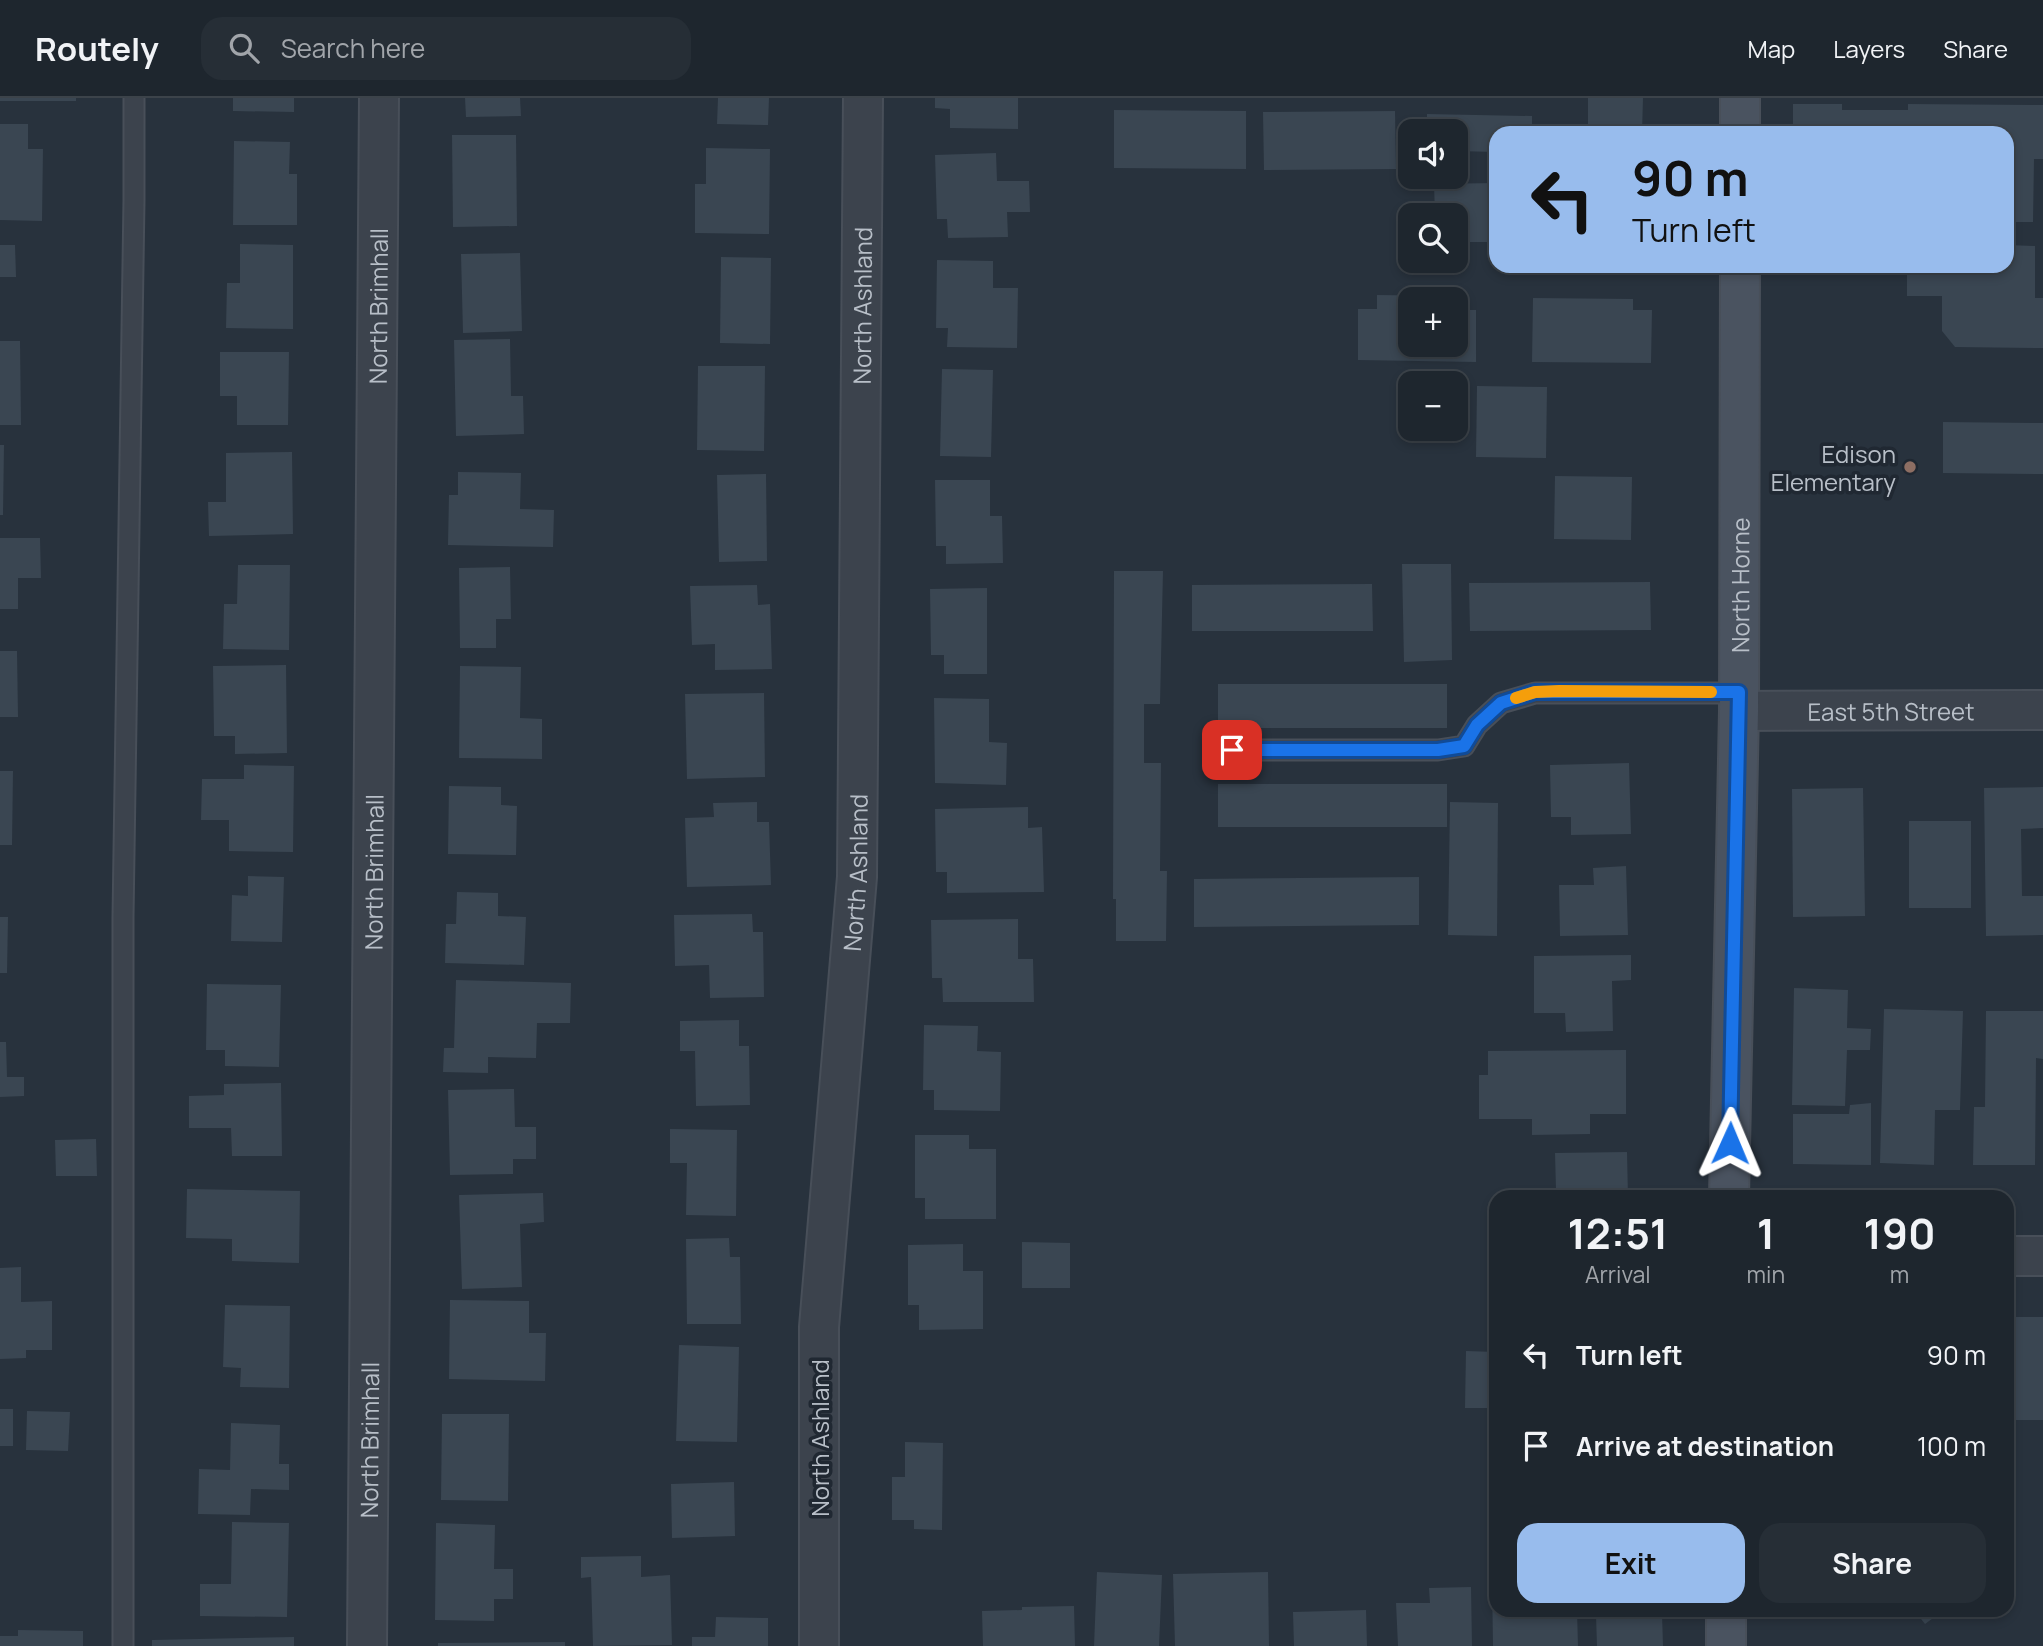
<!DOCTYPE html>
<html lang="en">
<head>
<meta charset="utf-8">
<style>
	body { margin:0; font-family:Manrope,sans-serif; background:#262e36; color:#f1f3f6; height:100vh; display:flex; flex-direction:column; font-size:26px; white-space:nowrap }
	* { box-sizing:border-box; margin:0 }
	p { font-size:23px; color:#a1a5aa }
	.icon { flex:none; width:38px; height:38px; fill:none; stroke:currentColor; stroke-width:2; stroke-linecap:round; stroke-linejoin:round }
	.map { position:relative; flex:1; overflow:hidden }
	.details { position:absolute; left:1489px; top:1092px; width:525px; height:427px; display:flex; flex-direction:column; background:#1e262e; border-radius:21px; box-shadow:0 4px 10px #0003,0 0 0 2px #3c434a }
	.details>* { flex:none }
	.guide { position:absolute; left:1489px; top:28px; width:525px; height:147px; border-radius:21px; box-shadow:0 4px 10px #0003,0 0 0 2px #3c434a; background:#98bced; color:#111; overflow:hidden }
	.fabs { position:absolute; left:1398px; top:21px; display:grid; gap:14px }
	.fabs a { display:grid; place-items:center; width:70px; height:70px; border-radius:14px; background:#1e262e; box-shadow:0 4px 10px #0003,0 0 0 2px #3c434a; font-size:35px }
	.pin { position:absolute; display:grid; place-items:center; width:60px; height:60px; color:#fff; margin:-30px; border-radius:14px; box-shadow:0 4px 10px #0006 }
	.me { position:absolute; width:77px; margin:-38px; rotate:1deg; stroke-linejoin:round; filter:drop-shadow(0 0 5px #0008) }
	.turn { display:flex; align-items:center; gap:24px; height:147px; padding:0 28px; font-size:32px }
	.turn .icon { width:91px; height:91px; stroke-width:2.5 }
	.turn b { display:block; font-size:49px; line-height:60px }
	.eta { display:flex; justify-content:space-evenly; align-items:center; height:119px; text-align:center }
	.eta b { font-size:42px; font-weight:700; line-height:49px }
	.action { display:flex; gap:14px; margin-top:auto; padding:14px 28px }
	.action a { flex:1; height:80px; border-radius:21px; background:#98bced; color:#111; font-size:28px; font-weight:700; line-height:80px; text-align:center }
	.action a+a { background:#262e36; color:#f1f3f6 }
	ul { padding:0; list-style:none }
	li { display:flex; align-items:center; gap:21px; height:91px; padding:0 28px }
	li div { flex:1 }
	li b { display:block; font-size:26px }
	li em { font-style:normal }
	header { display:flex; align-items:center; gap:42px; box-sizing:border-box; height:98px; padding:0 35px; background:#1e262e; border-bottom:2px solid #3c434a }
	header strong { font-size:33px }
	nav { display:flex; gap:38px; margin-inline-start:auto; font-size:24px }
	.search { width:490px; height:63px; background:#262e36; display:flex; align-items:center; gap:18px; box-sizing:border-box; padding:0 24px; border-radius:21px; color:#a1a5aa; font-size:26px }
	.map>svg:first-child { display:block }
</style>
</head>
<body>
<header>
<strong>Routely</strong>
<div class="search"><svg class="icon" aria-label="search" viewBox="0 0 24 24"><circle cx="10" cy="10" r="6"/><path d="M15 15l6 6"/></svg>Search here</div>
<nav><a>Map</a><a>Layers</a><a>Share</a></nav>
</header>
<div class="map">
<svg width="2043" height="1548" viewBox="0 0 2043 1548">
	<rect width="100%" height="100%" fill="#28323d"/>
	<g fill="#3a4652">
		<rect x="0" y="0" width="76" height="3"/>
		<path d="M233,0H294V14L233,13Z"/>
		<path d="M465,0H520L521,18L466,19Z"/>
		<path d="M718,0H769L768,27L717,26Z"/>
		<path d="M935,0H1018V31L950,30V11L935,10Z"/>
		<path d="M1588,0H1643L1642,35H1567V30L1588,31Z"/>
		<path d="M1793,6H1842V12H1908V6L2043,7V61H2034L2033,124H2007V35H1793Z"/>
		<path d="M1114,12L1246,13V71L1114,70Z"/>
		<path d="M1395,13L1396,71L1264,72L1263,14Z"/>
		<path d="M1427,16L1532,18V35H1496V54L1456,53V33H1427Z"/>
		<path d="M0,26H28V51H43L42,123L0,122Z"/>
		<path d="M452,37H516L517,128L453,129Z"/>
		<path d="M234,43L290,44L289,76H297V127H233Z"/>
		<path d="M706,50L770,51L769,136L695,135V86H706Z"/>
		<path d="M996,55L997,83H1029L1030,114H1007L1008,139L948,140L947,121H937L935,57Z"/>
		<path d="M1496,85V144H1456V117H1435L1434,86Z"/>
		<path d="M240,146L293,147V231L226,230L227,185H240Z"/>
		<path d="M0,147H15L16,179H0Z"/>
		<path d="M2007,147L2035,148V200H2043V250L1955,249L1942,233V198H1907V168H2007Z"/>
		<path d="M520,155L522,233L463,235L461,156Z"/>
		<path d="M721,159L771,160L770,246L720,245Z"/>
		<path d="M937,162L993,163V190H1018L1017,250L947,249L948,230H936Z"/>
		<path d="M1377,197L1455,198V201H1410V247H1456V212H1476V264L1358,262V211H1377Z"/>
		<path d="M1533,200L1633,201V212H1652L1651,265L1532,264Z"/>
		<path d="M510,241L511,298H523L524,336L456,338L454,242Z"/>
		<path d="M0,243H20L21,327H0Z"/>
		<path d="M220,254H289L288,327H237V298H220Z"/>
		<path d="M698,268H765L764,353L697,352Z"/>
		<path d="M942,271L993,272L991,359L940,358Z"/>
		<path d="M1477,288L1547,289L1546,360L1476,359Z"/>
		<path d="M1943,324L2043,325V376L1943,375Z"/>
		<path d="M0,347H4L3,417H0Z"/>
		<path d="M292,354L293,436L209,438L208,404H226V355Z"/>
		<path d="M458,374L521,375L520,411L554,412L553,449L448,447L449,397H458Z"/>
		<path d="M766,376L767,463L719,464L717,377Z"/>
		<path d="M1555,378L1632,379L1631,442L1554,441Z"/>
		<path d="M935,382H990V418H1002L1003,465L946,466V448H936Z"/>
		<path d="M0,440H40L41,480H18V511H0Z"/>
		<path d="M1402,466H1451L1452,562L1404,564Z"/>
		<path d="M238,467H290L289,552L223,551L224,506H237Z"/>
		<path d="M510,469L511,521H496V550H460L459,470Z"/>
		<path d="M1114,473H1163L1160,606H1144V665H1161L1160,773H1167L1166,843H1116V801H1113Z"/>
		<path d="M1650,484L1651,532L1470,533L1469,485Z"/>
		<path d="M1372,486L1373,533H1192V487Z"/>
		<path d="M757,487L758,507L770,506L772,571L715,572V546L692,547L690,488Z"/>
		<path d="M987,490V576H944V557H931L930,491Z"/>
		<path d="M0,553H17L18,619H0Z"/>
		<path d="M286,567L287,655L235,656V638H214L213,568Z"/>
		<path d="M460,568L521,569L520,620L542,621V661L459,660Z"/>
		<rect x="1218" y="586" width="229" height="44"/>
		<path d="M764,595L765,679L687,681L685,596Z"/>
		<path d="M934,600L989,601V644L1007,645L1006,687L935,685Z"/>
		<path d="M1629,665L1631,736L1571,737V719H1551L1550,667Z"/>
		<path d="M244,667L294,668L293,754L229,753V722H201L202,681H244Z"/>
		<path d="M0,673H13L12,747H0Z"/>
		<rect x="1218" y="686" width="229" height="43"/>
		<path d="M449,688L501,689V707L517,708L516,757L448,756Z"/>
		<path d="M2043,689V730L2021,731L2022,798H2043V837L1986,838L1984,690Z"/>
		<path d="M1863,690L1865,818L1793,819L1792,691Z"/>
		<path d="M757,704V724H769L771,787L687,789L685,720L714,719L713,705Z"/>
		<path d="M1450,704L1498,705L1497,838L1448,837Z"/>
		<path d="M1028,709V730L1042,729L1044,794L947,795V774H936L935,711Z"/>
		<rect x="1909" y="723" width="62" height="87"/>
		<path d="M1626,768L1628,837L1560,838L1559,787H1594L1593,770Z"/>
		<path d="M248,778L284,779L282,844L231,843L232,797L248,798Z"/>
		<path d="M1419,779V827L1194,829V781Z"/>
		<path d="M457,794L498,795V818L526,819L524,867L445,865L446,826H456Z"/>
		<path d="M752,816L753,834H763L764,899L710,900L709,867L675,868L674,817Z"/>
		<path d="M0,819H8L7,875H0Z"/>
		<path d="M1018,821V861H1033L1034,904H943L942,880H932L931,822Z"/>
		<path d="M1631,857V882L1612,883L1613,933L1566,934L1565,915H1534V858Z"/>
		<path d="M456,882L571,885L570,925H537L536,960L488,959V975L443,974L444,950H454Z"/>
		<path d="M207,886L281,887L279,969L225,968V952H206Z"/>
		<path d="M1794,890L1848,892L1847,930L1871,931L1870,952H1847L1845,1008L1792,1007Z"/>
		<path d="M1884,911L1963,913L1960,1012H1935L1934,1067L1880,1065Z"/>
		<path d="M1986,913H2043V961L2036,960L2035,1067H1973L1974,1009H1985Z"/>
		<path d="M739,922V948H749L750,1007L696,1008L695,953H680V923Z"/>
		<path d="M924,927L978,928L977,953L1001,954L1000,1013L934,1012V992H923Z"/>
		<path d="M0,944H6L7,979H24V998L0,999Z"/>
		<path d="M1626,952V1016H1590V1036L1532,1037V1021H1479V977H1488V953Z"/>
		<path d="M281,985L282,1058H232L231,1030H189V998L224,997V986Z"/>
		<path d="M514,991L515,1029H536V1061H513V1076L450,1077L448,992Z"/>
		<path d="M1871,1005V1067L1793,1066V1016H1849L1850,1007Z"/>
		<path d="M670,1031L737,1032L736,1118L686,1117L687,1065H670Z"/>
		<path d="M915,1037H969V1051H996V1121H925V1100H915Z"/>
		<path d="M96,1041L97,1078H56L55,1042Z"/>
		<path d="M1627,1054L1628,1099H1535V1092H1556L1555,1055Z"/>
		<path d="M187,1091L300,1093L299,1165L232,1163V1141L186,1140Z"/>
		<path d="M543,1095L544,1124L520,1126L522,1189L462,1191L459,1097Z"/>
		<path d="M729,1140L730,1159H740L741,1226H687L686,1141Z"/>
		<path d="M1022,1144L1070,1145V1190H1022Z"/>
		<path d="M963,1146V1173H983V1231L919,1232V1207H908V1147Z"/>
		<path d="M21,1169V1204L52,1203V1252H26V1260L0,1261V1170Z"/>
		<path d="M450,1202L529,1203V1235H546L545,1283L449,1281Z"/>
		<path d="M225,1207L290,1208L289,1290L240,1289L241,1270L223,1269Z"/>
		<rect x="2007" y="1219" width="36" height="103"/>
		<path d="M679,1247L739,1249L737,1344L676,1343Z"/>
		<path d="M1466,1253L1496,1254V1310H1465Z"/>
		<rect x="0" y="1311" width="13" height="37"/>
		<path d="M27,1313L70,1314L68,1353L26,1352Z"/>
		<path d="M442,1316H509L508,1403L441,1402Z"/>
		<path d="M231,1325L280,1327L279,1366H289V1392L251,1391L250,1417L198,1416L199,1371L230,1372Z"/>
		<path d="M905,1344L943,1345L942,1432L914,1431V1422H892V1379H905Z"/>
		<path d="M734,1384L735,1438L672,1440L671,1386Z"/>
		<path d="M232,1424L289,1425L287,1519L200,1518V1486H231Z"/>
		<path d="M436,1425L495,1427L494,1471H513V1501H494V1523L435,1522Z"/>
		<path d="M641,1458V1479L670,1477L672,1547L593,1548L591,1479L581,1480V1459Z"/>
		<path d="M1097,1474L1162,1477L1159,1548H1094Z"/>
		<path d="M1268,1474L1269,1548H1175L1173,1476Z"/>
		<path d="M1492,1483H1496V1512H1577L1578,1548H1493Z"/>
		<path d="M1471,1489L1472,1548H1398L1396,1505H1430L1429,1490Z"/>
		<path d="M1074,1508L1075,1548H983L982,1513L1022,1512V1509Z"/>
		<path d="M1366,1512L1367,1548H1294L1293,1514Z"/>
		<path d="M1914,1512H1944L1925,1526Z"/>
		<path d="M1662,1516L1663,1548H1597L1596,1517Z"/>
		<path d="M716,1519L768,1520V1548H692V1539H715Z"/>
		<path d="M18,1532L83,1533V1548H0V1538H18Z"/>
		<path d="M294,1539V1548H152V1542Z"/>
		<path d="M565,1544V1548H438V1545Z"/>
	</g>
	<g fill="none" stroke-linecap="round" stroke-linejoin="round">
		<defs>
			<g id="lane">
				<path d="M1232,652H1438L1464,648L1477,627L1501,605L1535,595H1739"/>
				<path d="M123,1548V819L134,102V0"/>
			</g>
			<g id="street">
				<path id="s1" d="M1739,613L2043,612"/>
				<path d="M2007,1158H2043"/>
				<path id="s2" d="M367,1548L379,0"/>
				<path id="s3" d="M819,1548V1229L857,779L863,0"/>
			</g>
			<g id="secondary">
				<path d="M1740,35V0"/>
				<path id="s4" d="M1729,1099L1739,613L1740,168"/>
				<path d="M1726,1548V1512"/>
			</g>
		</defs>
		<use href="#lane" stroke="#484f59" stroke-width="23"/>
		<use href="#street" stroke="#484f59" stroke-width="42"/>
		<use href="#secondary" stroke="#484f59" stroke-width="42"/>
		<use href="#lane" stroke="#3c434d" stroke-width="19"/>
		<use href="#street" stroke="#3c434d" stroke-width="38"/>
		<use href="#secondary" stroke="#4a5360" stroke-width="38"/>
	</g>
	<g fill="none" stroke-linecap="round" stroke-linejoin="round">
		<defs>
			<path id="route" d="M1232,652H1438L1464,648L1477,627L1501,605L1535,594H1739L1730,1045"/>
		</defs>
		<use href="#route" stroke="#114b97" stroke-width="18"/>
		<use href="#route" stroke="#1a73e8" stroke-width="12"/>
		<path stroke="#f59e0b" stroke-width="12" d="M1516,600L1535,594L1559,593L1711,594"/>
	</g>
	<circle fill="#8d6e63" stroke="#202832" stroke-width="2.5" cx="1910" cy="369" r="7"/>
	<g text-anchor="middle" dominant-baseline="central" stroke-width="7" stroke-linejoin="round" paint-order="stroke">
		<g font-size="24" fill="#b8bfc8" stroke="#202832">
			<text stroke="none"><textPath href="#s2" startOffset="1340">North Brimhall</textPath></text>
			<text stroke="none"><textPath href="#s3" startOffset="1342">North Ashland</textPath></text>
			<text stroke="none"><textPath href="#s4" startOffset="612">North Horne</textPath></text>
			<text stroke="none"><textPath href="#s1" startOffset="152">East 5th Street</textPath></text>
			<text stroke="none"><textPath href="#s2" startOffset="774">North Brimhall</textPath></text>
			<text stroke="none"><textPath href="#s3" startOffset="775">North Ashland</textPath></text>
			<text transform="translate(819 1340) rotate(-90)">North Ashland</text>
			<text stroke="none"><textPath href="#s2" startOffset="206">North Brimhall</textPath></text>
		</g>
		<g font-size="24" fill="#b8bfc8" stroke="#202832" text-anchor="end">
			<text x="1896" y="355">Edison<tspan x="1896" dy="28">Elementary</tspan></text>
		</g>
	</g>
</svg>
<div class="fabs">
<a><svg class="icon" aria-label="sound" viewBox="0 0 24 24"><path d="M4 9h4l5-4v14l-5-4H4zM17 9q2 3 0 6"/></svg></a>
<a><svg class="icon" aria-label="search" viewBox="0 0 24 24"><circle cx="10" cy="10" r="6"/><path d="M15 15l6 6"/></svg></a>
<a>+</a>
<a>−</a>
</div>
<div class="pin" style="left:1232px;top:652px;background:#d93025"><svg class="icon" aria-label="arrive" viewBox="0 0 24 24"><path d="M6 21V4h12l-3 4 3 4H6"/></svg></div>
<svg class="me" style="left:1730px;top:1045px" viewBox="-20 -20 40 40"><path d="M0-17L14 15 0 8-14 15z" fill="#1a73e8" stroke="#fff" stroke-width="4"/></svg>
<div class="guide">
<div class="turn"><svg class="icon" aria-label="left" viewBox="0 0 24 24"><path d="M17 20v-9H6M10 6l-5 5 5 5"/></svg><div><b>90 m</b>Turn left</div></div>
</div>
<section class="details">
<div class="eta">
<div><b>12:51</b><p>Arrival</p></div>
<div><b>1</b><p>min</p></div>
<div><b>190</b><p>m</p></div>
</div>
<ul>
<li><svg class="icon" aria-label="left" viewBox="0 0 24 24"><path d="M17 20v-9H6M10 6l-5 5 5 5"/></svg><div><b>Turn left</b></div><em>90 m</em></li>
<li><svg class="icon" aria-label="arrive" viewBox="0 0 24 24"><path d="M6 21V4h12l-3 4 3 4H6"/></svg><div><b>Arrive at destination</b></div><em>100 m</em></li>
</ul>
<div class="action"><a>Exit</a><a>Share</a></div>
</section>
</div>
</body>
</html>
